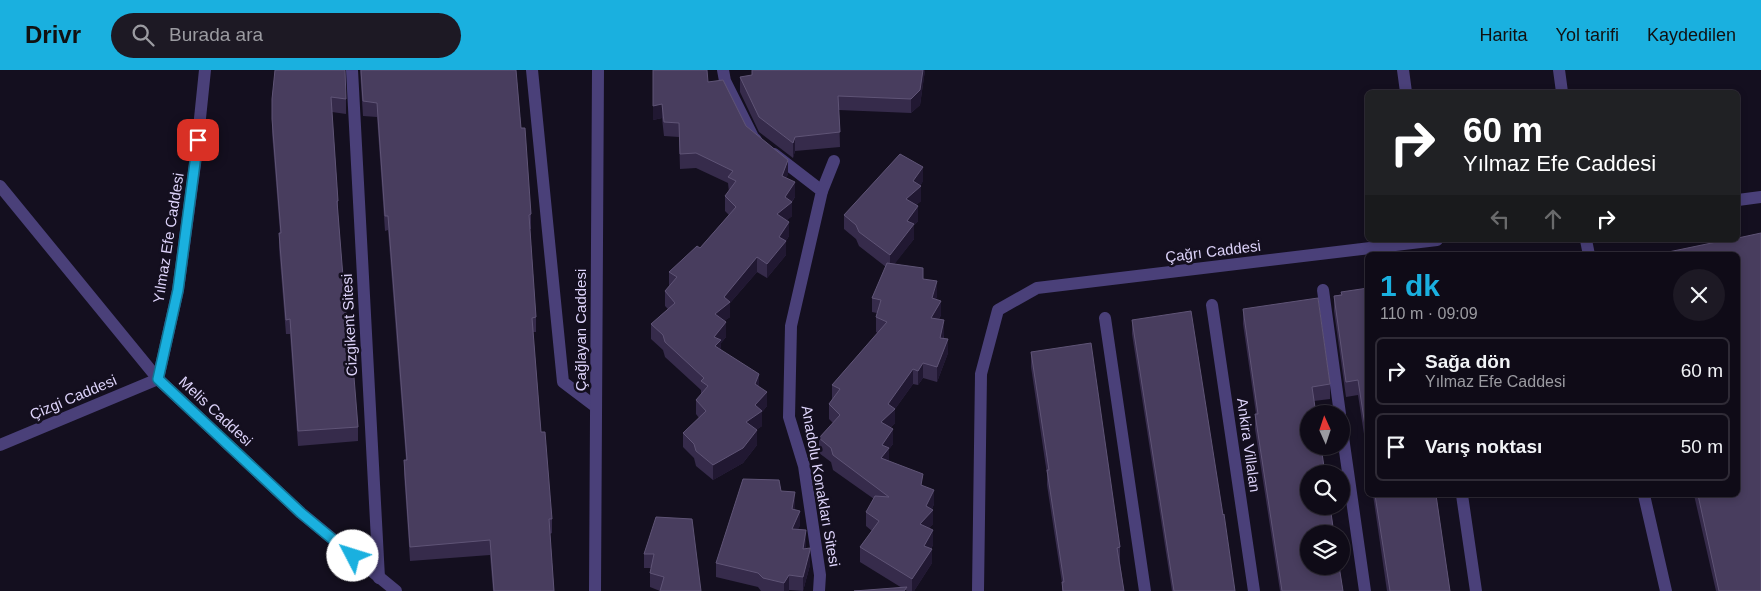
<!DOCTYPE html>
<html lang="tr">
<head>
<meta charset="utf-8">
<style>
	body { margin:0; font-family:Helvetica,sans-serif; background:#1d1924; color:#f1f3f6; height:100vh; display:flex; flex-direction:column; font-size:19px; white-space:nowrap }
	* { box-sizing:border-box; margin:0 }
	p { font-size:16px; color:#9b9ba1 }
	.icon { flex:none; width:28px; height:28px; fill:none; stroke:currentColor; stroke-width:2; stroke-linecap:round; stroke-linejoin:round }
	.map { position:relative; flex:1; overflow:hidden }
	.details { position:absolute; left:1365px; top:182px; width:375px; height:245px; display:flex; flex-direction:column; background:#0f0b17; border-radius:8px; box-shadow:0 2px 8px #0003,0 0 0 1px #2f2b36 }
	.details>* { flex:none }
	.guide { position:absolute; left:1365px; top:20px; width:375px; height:152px; border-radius:8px; box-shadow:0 2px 8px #0003,0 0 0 1px #2f2b36; background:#202124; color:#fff; overflow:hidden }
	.needle { width:32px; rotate:357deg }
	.buttons { position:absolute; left:1300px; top:335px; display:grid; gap:10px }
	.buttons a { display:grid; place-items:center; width:50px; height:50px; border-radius:50%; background:#0f0b17; box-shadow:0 2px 8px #0003,0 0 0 1px #2f2b36; font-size:25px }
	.pin { position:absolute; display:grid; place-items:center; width:42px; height:42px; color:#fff; margin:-21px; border-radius:10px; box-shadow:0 2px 8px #0006 }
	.me { position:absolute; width:55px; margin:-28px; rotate:310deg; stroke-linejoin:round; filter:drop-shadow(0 0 4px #0008) }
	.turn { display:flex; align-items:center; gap:18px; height:105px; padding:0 15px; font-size:22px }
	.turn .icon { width:65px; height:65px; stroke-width:2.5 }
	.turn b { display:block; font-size:35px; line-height:42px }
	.lanes { display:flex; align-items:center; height:48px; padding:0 15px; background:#0003; justify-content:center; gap:25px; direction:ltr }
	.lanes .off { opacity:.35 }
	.round { display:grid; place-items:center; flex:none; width:52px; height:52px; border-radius:26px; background:#1d1924 }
	.head { display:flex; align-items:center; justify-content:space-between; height:85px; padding:0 15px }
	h1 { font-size:30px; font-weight:700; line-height:38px; color:#1ab0df }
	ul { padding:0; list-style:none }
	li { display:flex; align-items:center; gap:15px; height:68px; margin:0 10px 8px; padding:0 5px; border:2px solid #2f2b36; border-radius:8px }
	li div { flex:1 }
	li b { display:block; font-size:19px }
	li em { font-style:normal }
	header { display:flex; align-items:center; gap:30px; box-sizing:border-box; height:70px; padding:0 25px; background:#1ab0df; color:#111 }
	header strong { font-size:24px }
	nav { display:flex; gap:28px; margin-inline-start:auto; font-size:18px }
	.search { width:350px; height:45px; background:#1d1924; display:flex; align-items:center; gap:12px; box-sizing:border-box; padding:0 18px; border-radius:28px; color:#9b9ba1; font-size:19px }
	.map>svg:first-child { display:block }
</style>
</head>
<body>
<header>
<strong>Drivr</strong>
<div class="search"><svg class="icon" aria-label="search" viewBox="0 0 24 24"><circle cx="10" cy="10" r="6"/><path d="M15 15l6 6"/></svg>Burada ara</div>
<nav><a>Harita</a><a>Yol tarifi</a><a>Kaydedilen</a></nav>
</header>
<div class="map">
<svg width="1761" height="521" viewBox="0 0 1761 521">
	<rect width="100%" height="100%" fill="#140f1f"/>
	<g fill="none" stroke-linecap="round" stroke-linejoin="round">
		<g stroke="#4a4079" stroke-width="12">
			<path d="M352,0L379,508"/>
			<path d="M532,0L563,312L596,337"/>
			<path d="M723,0L725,11L753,67L756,70"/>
			<path d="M1403,0L1406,22"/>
			<path d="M1559,0L1562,22"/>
			<path d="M774,84L822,121L791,256L789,347L804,396L820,505L819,521"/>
			<path d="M0,116L158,309L301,443L396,521"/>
			<path d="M822,121L834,91"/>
			<path d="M1738,130L1761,127"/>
			<path d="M1586,170L1589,185"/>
			<path d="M1323,220L1340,344"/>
			<path d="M1212,235L1254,521"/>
			<path d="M1105,248L1145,521"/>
			<path d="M158,309L178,220L196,87L205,0"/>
			<path d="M1341,353L1365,521"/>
			<path d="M0,375L158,309"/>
			<path d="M1462,425L1476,521"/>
			<path d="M1644,425L1666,521"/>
			<path d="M595,521L598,0"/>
			<path d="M978,521L981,304L998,240L1037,218L1437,170"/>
		</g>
	</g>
	<g fill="#362b4b">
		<path d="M275,0L346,29V44L332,42L338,131V145L348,270L358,357V371L298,376L290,264H286L279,178V163H280L272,63V29Z"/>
		<path d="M360,0H516L521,58L531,144V159H530L536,247V262H533L541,362L552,449V463L550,464L554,521H493L490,485L410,491L404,404V390H406L388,160L385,161L377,47L363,46Z"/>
		<path d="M653,0L708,12L788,104L786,108L795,127L792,132V146L787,150L789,166L786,171V185L767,208L757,202L730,233V247L724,251L726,267L721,273V280L759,317L767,336L762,342V356L756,360L757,375L743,393L713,410L696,396L694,388L683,377V363L699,348L696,344V330L701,325V320L665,287L663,280L651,269V254L668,239L665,236V221L669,216V202L700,178L729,145L725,141V126L729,122L728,113L696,98L680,99L679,67L664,66L662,48L653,50Z"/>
		<path d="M925,0L920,35L911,43L839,40L840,77L795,81L793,88L759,62L740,22V7Z"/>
		<path d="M923,111L920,116L921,131L916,135L918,151L914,155V169L894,194L923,209L937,226L936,229L941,245L939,249L944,265V269L948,283L937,312L923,308L918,315L913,314L895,339V353L890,358L893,374L889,379V391L923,416L934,434L932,439L933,454L929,458L933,475L931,479L932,493L914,521H907L860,492V477L872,461L866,456V442L874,429L833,400L831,392L819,383V368L833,353L829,349V334L832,329V315L878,263L876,262V247L877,243L872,242V228L886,197L859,176L856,169L844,159V145Z"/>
		<path d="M1368,218V390L1358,325L1346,327L1334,241V226Z"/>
		<path d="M1243,239L1330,314V329L1314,331L1343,521H1280L1255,359V344H1256L1243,254Z"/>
		<path d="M1132,250L1223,445L1235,521H1172L1132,264Z"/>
		<path d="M1031,282L1120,477V492L1124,521H1062V513L1047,415V404L1031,297Z"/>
		<path d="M1373,425H1436L1450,521H1387Z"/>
		<path d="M1694,425H1738L1761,521H1716Z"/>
		<path d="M795,436L794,440L800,455L798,459L806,475L805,479L810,495L803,521L789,520L788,521H761L758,517L716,507V493Z"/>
		<path d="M692,449L660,521L650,517V503L651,498H644V484Z"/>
	</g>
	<g fill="#211832">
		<path d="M923,0H925L920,35L911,43V29Z"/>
		<path d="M662,34V48L653,50V36Z"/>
		<path d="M795,67V81L793,88V73Z"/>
		<path d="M788,90V104L782,121V106Z"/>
		<path d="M923,97V111L919,118L921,116V131L906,143V129L913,111Z"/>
		<path d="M795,112V127L791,132H792V146L777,159V144L785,127Z"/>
		<path d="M918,136V151L914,155V169L890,200V185L907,151Z"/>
		<path d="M789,152V166L786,171V185L767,208V194L779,167Z"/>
		<path d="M757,187V202L730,233V247L715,258V244L724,227Z"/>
		<path d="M937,211V226L932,243V228Z"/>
		<path d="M941,231V245L931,262V248Z"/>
		<path d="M944,250V265L940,283V268Z"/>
		<path d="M726,252V267L721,273V285L715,291L714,267Z"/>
		<path d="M948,269V283L937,312V297Z"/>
		<path d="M923,293V308L918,315V301Z"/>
		<path d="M913,299V314L895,339V353L881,367V352L888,334Z"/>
		<path d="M759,304V319L755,314Z"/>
		<path d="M767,322V336L762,342V356L746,367V352L755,335Z"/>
		<path d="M893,359V374L889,379V392L881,388L882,375Z"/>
		<path d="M757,360V375L743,393L713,410V395Z"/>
		<path d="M934,420V434L929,445L933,440V454L920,468V454L926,436Z"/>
		<path d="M795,422V436L792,454V439Z"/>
		<path d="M800,441V455L792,473V459Z"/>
		<path d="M806,460V475L803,493V479Z"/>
		<path d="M933,460V475L926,488L932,479V493L914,521H912V509L924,476Z"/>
		<path d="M810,480V495L803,521V507Z"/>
		<path d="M789,505V520L788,521H784V513Z"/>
	</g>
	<g fill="#483d5e" stroke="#5f5476">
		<path d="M275,0H345L346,29L331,27L338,131H337L348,270H351L358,357L298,361L290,249L286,250L279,163H281L272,49V29Z"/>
		<path d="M361,0H516L521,58H525L531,144L529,145L536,247L532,248L541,362H545L552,449H549L554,521H494L490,470L410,477L404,390H407L397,260L388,146H385L377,33L363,31Z"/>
		<path d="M653,0H707L708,12L723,10L746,56L788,90L782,106L795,112L785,127L792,132L777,144L789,152L779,167L786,171L767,194L757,187L724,227L730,232L715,244L726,252L714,267L721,270L715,276L759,304L755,314L767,322L755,335L762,341L746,352L757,360L743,378L713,395L696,381L694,374L683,363L706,341L696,330L708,316L701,311L704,308L665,272L663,265L651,254L675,233L665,221L677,207L669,202L697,176L700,178L736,137L725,126L736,111L728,107L733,101L696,83L680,84L679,53L664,52L662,34L653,36Z"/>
		<path d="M752,0H923L920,20L911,29L838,26L840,62L795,67L793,73L759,47L740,7L752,5Z"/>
		<path d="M900,84L923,97L913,111L921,116L906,129L918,136L907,151L914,154L890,185L859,162L856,155L844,145Z"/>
		<path d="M1761,163V521H1719L1698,425H1738V185H1654L1726,170H1738V168Z"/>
		<path d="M887,193L923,198V209L937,211L932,228L941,231L931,248L944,250L940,268L948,269L937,297L923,293L918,301L913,299L888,334L895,339L881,352L893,359L882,375L889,378L881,388L923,404L921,415L934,420L926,436L933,440L920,454L933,460L924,476L932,479L912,509L860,477L879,451L866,442L875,426L889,427L833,385L831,378L819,368L840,345L829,334L840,319L832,315L887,252L876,247L881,230L872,228Z"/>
		<path d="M1368,218V375L1358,310L1346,312L1334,226L1342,225L1341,222Z"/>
		<path d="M1318,228L1330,314L1312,317L1316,344H1309V376H1321L1325,404H1309V436H1330L1334,464H1309V496H1339L1343,521H1282L1255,344H1258L1243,239Z"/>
		<path d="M1191,241L1223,445L1224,444L1235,521H1174L1132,250Z"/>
		<path d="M1091,273L1120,477L1117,478L1124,521H1063L1062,512H1064L1047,400H1049L1031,282Z"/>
		<path d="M743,409L779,410L781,421L795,422L792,439L800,441L792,459L806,460L803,479L810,478V480L803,507L789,505L784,513L763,508L758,503L716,493Z"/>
		<path d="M1375,425H1436L1450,521H1390Z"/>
		<path d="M656,447L692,449L701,521H660L664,507L650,503L654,484H644Z"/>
		<path d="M907,517L904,521H854Z"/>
	</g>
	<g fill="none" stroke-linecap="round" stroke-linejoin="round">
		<defs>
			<path id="route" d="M198,70L178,220L158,309L301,443L353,486"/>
		</defs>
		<use href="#route" stroke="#117291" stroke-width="12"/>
		<use href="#route" stroke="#1ab0df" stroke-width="9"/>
	</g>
	<g text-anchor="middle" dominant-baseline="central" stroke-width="5" stroke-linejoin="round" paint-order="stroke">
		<g font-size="15" fill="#ddd3fa" stroke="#140f1f">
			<text transform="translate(168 168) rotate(-81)">Yılmaz Efe Caddesi</text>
			<text transform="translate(1213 181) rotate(-7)">Çağrı Caddesi</text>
			<text transform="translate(349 255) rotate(-93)">Cizgikent Sitesi</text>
			<text transform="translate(580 260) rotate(-90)">Çağlayan Caddesi</text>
			<text transform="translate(73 327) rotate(-23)">Çizgi Caddesi</text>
			<text transform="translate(216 341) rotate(43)">Melis Caddesi</text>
			<text transform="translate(1249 375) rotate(82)">Ankira Villalan</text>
			<text transform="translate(821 416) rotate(80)">Anadolu Konakları Sitesi</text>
		</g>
	</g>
</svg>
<div class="buttons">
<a><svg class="needle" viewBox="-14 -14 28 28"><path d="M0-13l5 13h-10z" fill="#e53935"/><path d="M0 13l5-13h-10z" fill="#9b9ba1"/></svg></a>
<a><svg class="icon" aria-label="search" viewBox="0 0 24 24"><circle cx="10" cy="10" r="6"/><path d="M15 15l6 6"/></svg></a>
<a><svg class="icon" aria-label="layers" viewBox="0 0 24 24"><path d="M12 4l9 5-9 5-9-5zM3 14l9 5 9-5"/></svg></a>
</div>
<div class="pin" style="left:198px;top:70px;background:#d93025"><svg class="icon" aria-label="arrive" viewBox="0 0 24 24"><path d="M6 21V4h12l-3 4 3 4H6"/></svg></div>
<svg class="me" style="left:353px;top:486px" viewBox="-20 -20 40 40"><circle r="19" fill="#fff"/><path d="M0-13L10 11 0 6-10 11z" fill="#1ab0df"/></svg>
<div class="guide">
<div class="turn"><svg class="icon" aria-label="right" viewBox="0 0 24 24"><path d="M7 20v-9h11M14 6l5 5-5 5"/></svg><div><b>60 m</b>Yılmaz Efe Caddesi</div></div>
<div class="lanes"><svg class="icon off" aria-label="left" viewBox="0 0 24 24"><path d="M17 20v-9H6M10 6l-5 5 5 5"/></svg><svg class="icon off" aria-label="ahead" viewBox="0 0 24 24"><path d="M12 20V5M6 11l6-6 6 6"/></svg><svg class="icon" aria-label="right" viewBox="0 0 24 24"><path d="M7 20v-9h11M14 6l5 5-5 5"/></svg></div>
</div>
<section class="details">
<div class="head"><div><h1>1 dk</h1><p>110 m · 09:09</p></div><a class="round"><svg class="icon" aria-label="close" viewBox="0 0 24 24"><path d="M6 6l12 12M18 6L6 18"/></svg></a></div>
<ul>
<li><svg class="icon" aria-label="right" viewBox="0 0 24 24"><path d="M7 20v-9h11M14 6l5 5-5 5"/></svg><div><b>Sağa dön</b><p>Yılmaz Efe Caddesi</p></div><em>60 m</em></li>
<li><svg class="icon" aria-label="arrive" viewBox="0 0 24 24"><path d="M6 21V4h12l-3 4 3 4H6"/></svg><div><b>Varış noktası</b></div><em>50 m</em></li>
</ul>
</section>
</div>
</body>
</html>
